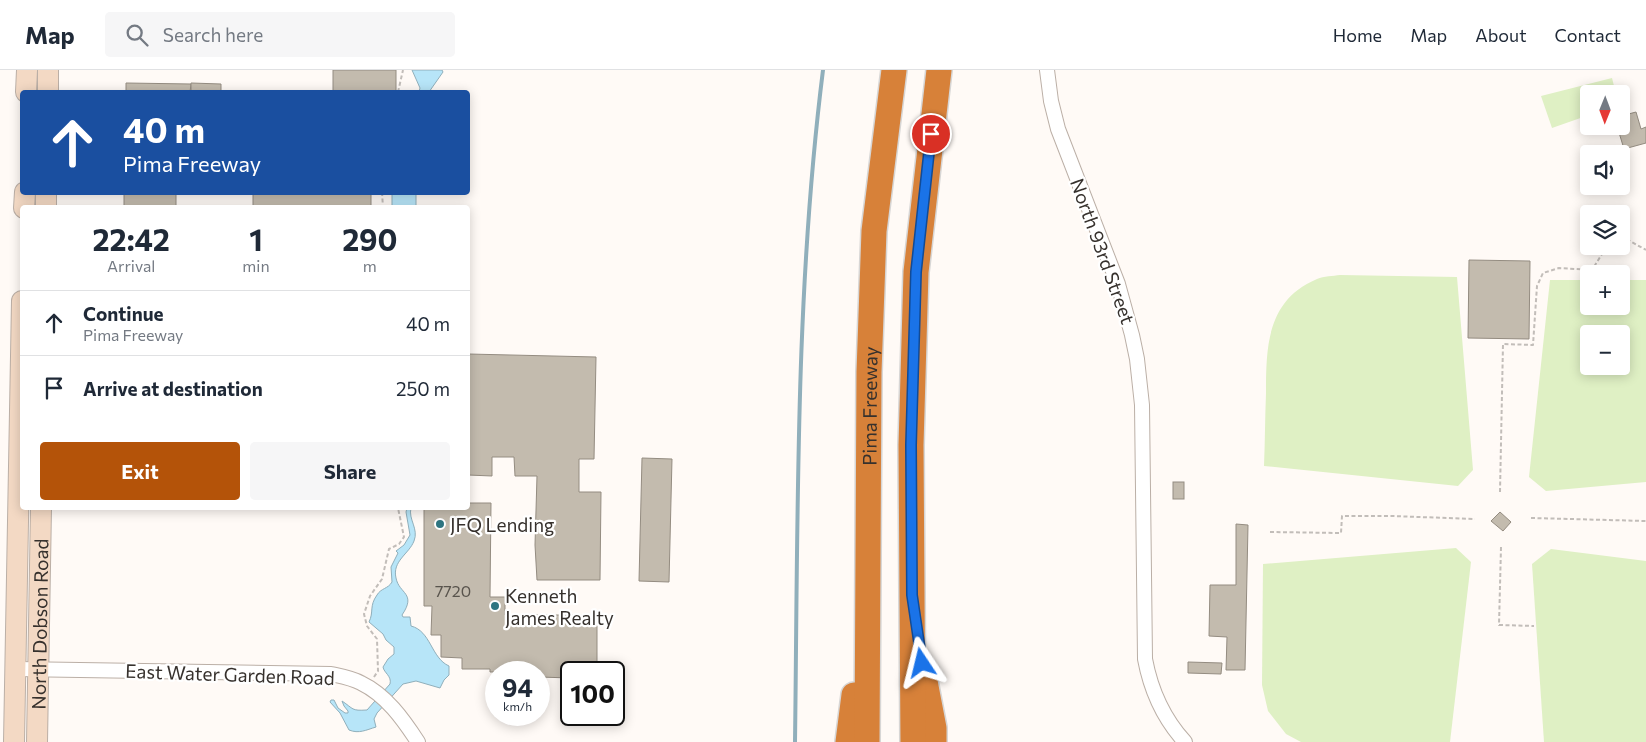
<!DOCTYPE html>
<html lang="en">
<head>
<meta charset="utf-8">
<style>
	body { margin:0; font-family:Commissioner,sans-serif; background:#f6f6f7; color:#1f2937; height:100vh; display:flex; flex-direction:column; font-size:19px; white-space:nowrap }
	* { box-sizing:border-box; margin:0 }
	p { font-size:16px; color:#747a83 }
	.icon { flex:none; width:28px; height:28px; fill:none; stroke:currentColor; stroke-width:2; stroke-linecap:round; stroke-linejoin:round }
	.map { position:relative; flex:1; overflow:hidden }
	.sheet { position:absolute; left:20px; top:135px; width:450px; height:305px; display:flex; flex-direction:column; background:#fff; border-radius:5px; box-shadow:0 2px 12px #0003 }
	.sheet>* { flex:none }
	.top-card { position:absolute; left:20px; top:20px; width:450px; height:105px; border-radius:5px; box-shadow:0 2px 12px #0003; background:#1a4fa0; color:#fff; overflow:hidden }
	.needle { width:32px; rotate:181deg }
	.controls { position:absolute; left:1580px; top:15px; display:grid; gap:10px }
	.controls a { display:grid; place-items:center; width:50px; height:50px; border-radius:5px; background:#fff; box-shadow:0 2px 12px #0003; font-size:25px }
	.speed { position:absolute; left:485px; top:591px; display:flex; gap:10px; font-size:25px; font-weight:700; text-align:center }
	.speed>* { display:grid; place-content:center; width:65px; height:65px; border-radius:50%; background:#fff; box-shadow:0 2px 12px #0003; line-height:1 }
	.speed small { font-size:12px; font-weight:400 }
	.speed .limit { border:2px solid #111; border-radius:8px; background:#fff; color:#111 }
	.pin { position:absolute; display:grid; place-items:center; width:42px; height:42px; color:#fff; margin:-21px; border:2px solid #fff; border-radius:50%; box-shadow:0 1px 5px #0007 }
	.me { position:absolute; width:55px; margin:-28px; rotate:350deg; stroke-linejoin:round; filter:drop-shadow(0 0 4px #0008) }
	.turn { display:flex; align-items:center; gap:18px; height:105px; padding:0 20px; font-size:22px }
	.turn .icon { width:65px; height:65px; stroke-width:2.5 }
	.turn b { display:block; font-size:35px; line-height:42px }
	.eta { display:flex; justify-content:space-evenly; align-items:center; height:85px; text-align:center }
	.eta b { font-size:30px; font-weight:700; line-height:35px }
	.button { display:flex; gap:10px; margin-top:auto; padding:10px 20px }
	.button a { flex:1; height:58px; border-radius:5px; background:#b45309; color:#fff; font-size:20px; font-weight:700; line-height:58px; text-align:center }
	.button a+a { background:#f6f6f7; color:#1f2937 }
	ul { padding:0; list-style:none }
	li { display:flex; align-items:center; gap:15px; height:65px; padding:0 20px; border-top:1px solid #e0e1e3 }
	li div { flex:1 }
	li b { display:block; font-size:19px }
	li em { font-style:normal }
	header { display:flex; align-items:center; gap:30px; box-sizing:border-box; height:70px; padding:0 25px; background:#fff; border-bottom:1px solid #e0e1e3 }
	header strong { font-size:24px }
	nav { display:flex; gap:28px; margin-inline-start:auto; font-size:18px }
	.search { width:350px; height:45px; background:#f6f6f7; display:flex; align-items:center; gap:12px; box-sizing:border-box; padding:0 18px; border-radius:5px; color:#747a83; font-size:19px }
	.map>svg:first-child { display:block }
</style>
</head>
<body>
<header>
<strong>Map</strong>
<div class="search"><svg class="icon" aria-label="search" viewBox="0 0 24 24"><circle cx="10" cy="10" r="6"/><path d="M15 15l6 6"/></svg>Search here</div>
<nav><a>Home</a><a>Map</a><a>About</a><a>Contact</a></nav>
</header>
<div class="map">
<svg width="1646" height="672" viewBox="0 0 1646 672">
	<rect width="100%" height="100%" fill="#fffaf6"/>
	<g fill="#dff0c4" fill-rule="evenodd">
		<path d="M1612,8L1616,24H1589V45L1552,58L1541,26Z"/>
		<path d="M1340,205L1457,207L1473,400L1458,416L1264,396C1265,372 1265,347 1266,323C1266,276 1267,230 1317,209C1324,206 1333,206 1340,205Z"/>
		<path d="M1550,210H1589V236H1621V210H1646V412L1546,421L1529,407ZM1589,264H1621V296H1589Z"/>
		<path d="M1456,478L1471,492L1450,672H1301L1286,664L1268,641L1262,615L1263,494Z"/>
		<path d="M1551,479L1646,491V672H1544L1532,494Z"/>
	</g>
	<g fill="#b7e5f8" stroke="#90afbb">
		<path d="M412,0H442L443,2L429,22H419L420,18Z"/>
		<rect x="392" y="123" width="24" height="14"/>
		<path d="M407,438H411C408,449 419,459 414,471C409,484 392,491 396,508C399,524 417,523 402,545L403,547H410L411,556C431,561 431,588 449,596V605L444,610L440,618L416,611L403,614L377,643L374,649L376,657C366,660 359,664 349,660L340,643L330,632L331,630H334L338,638L345,643H348V641L344,636L342,631C354,639 351,641 367,640L390,614C392,606 384,603 383,597L388,589L394,584V577L386,570L383,564L369,552C374,542 369,536 377,525C381,518 388,519 392,512L391,497L398,483L396,481L404,475L410,465L406,442Z"/>
	</g>
	<g fill="none" stroke-linecap="round" stroke-linejoin="round">
		<path stroke="#90afbb" stroke-width="4" d="M795,672C798,448 795,223 823,0"/>
	</g>
	<g fill="#c3bbae" stroke="#948c81">
		<rect x="333" y="0" width="63" height="22"/>
		<path d="M126,13L191,14L190,22H126Z"/>
		<path d="M191,13L221,14V22H191Z"/>
		<path d="M1636,42L1641,59L1646,57V73L1624,79L1617,56H1621V46Z"/>
		<rect x="124" y="122" width="52" height="16"/>
		<rect x="253" y="122" width="118" height="16"/>
		<path d="M1469,190L1530,191L1529,269L1468,268Z"/>
		<path d="M468,284L596,287L594,389H579V422H601L600,510H537L535,475L537,406H515L514,387H492V406L468,405Z"/>
		<path d="M642,388L672,389L669,512L639,511Z"/>
		<rect x="1173" y="412" width="11" height="17"/>
		<path d="M468,433H491L490,527H505V545H597V602H571V608L539,607V602H490V599H462V588L441,587V565H431L432,536H424V438H468Z"/>
		<path d="M1500,442L1511,452L1503,461L1491,451Z"/>
		<path d="M1236,454L1248,455L1245,600H1226L1227,567L1209,566L1210,515H1236Z"/>
		<path d="M1188,592L1222,593L1221,604L1188,603Z"/>
	</g>
	<g fill="none" stroke-linecap="round" stroke-linejoin="round">
		<defs>
			<g id="street">
				<path d="M1047,0L1051,31L1058,59L1118,214L1132,265L1137,289L1142,335L1145,589C1151,621 1163,648 1185,672"/>
				<path d="M16,599L331,604C340,606 352,608 361,613C386,625 403,649 418,672"/>
			</g>
			<g id="secondary">
				<path d="M26,22L27,0"/>
				<path d="M48,22V0"/>
				<path d="M24,138L25,122"/>
				<path d="M46,138V122"/>
				<path d="M14,672L22,231"/>
				<path id="s1" d="M37,672L41,438"/>
			</g>
			<g id="highway">
				<path d="M924,606L934,658V672"/>
				<path d="M848,672L854,625"/>
				<path id="s2" d="M867,672L869,302L874,161L894,0"/>
				<path d="M913,672L911,375L916,202L939,0"/>
			</g>
		</defs>
		<use href="#street" stroke="#bbafa6" stroke-width="16"/>
		<use href="#secondary" stroke="#bbafa6" stroke-width="22"/>
		<use href="#highway" stroke="#d7d6d5" stroke-width="28"/>
		<g stroke="#c2bdb9" stroke-width="2" stroke-dasharray="4 2.5" stroke-linecap="butt">
			<path d="M398,22L403,0"/>
			<path d="M382,122L383,138"/>
			<path d="M1621,166L1646,180"/>
			<path d="M1500,422L1503,274L1533,275L1537,216L1543,203L1559,198L1592,200L1607,176"/>
			<path d="M1531,448L1646,451"/>
			<path d="M1270,462L1341,463L1342,446H1391L1475,449"/>
			<path d="M1501,477L1499,555L1534,556"/>
			<path d="M374,607L378,601L377,569L367,556L364,544L370,526L382,509L389,479L399,474L404,467L398,438"/>
		</g>
		<use href="#street" stroke="#fff" stroke-width="14"/>
		<use href="#secondary" stroke="#f3d9c4" stroke-width="20"/>
		<use href="#highway" stroke="#d78139" stroke-width="25"/>
	</g>
	<g fill="none" stroke-linecap="round" stroke-linejoin="round">
		<defs>
			<path id="route" d="M922,593L912,525L911,375L916,202L931,64"/>
		</defs>
		<use href="#route" stroke="#114b97" stroke-width="12"/>
		<use href="#route" stroke="#1a73e8" stroke-width="9"/>
	</g>
	<g fill="#2e7581" stroke="#fff" stroke-width="2">
		<circle cx="440" cy="454" r="5"/>
		<circle cx="495" cy="536" r="5"/>
	</g>
	<g text-anchor="middle" dominant-baseline="central" stroke-width="4.5" stroke-linejoin="round" paint-order="stroke">
		<g font-size="16" fill="#59544d">
			<text x="453" y="520">7720</text>
		</g>
		<g font-size="19" fill="#36312d" stroke="#fff">
			<text transform="translate(1103 181) rotate(70)">North 93rd Street</text>
			<text stroke="none"><textPath href="#s2" startOffset="336">Pima Freeway</textPath></text>
			<text stroke="none"><textPath href="#s1" startOffset="118">North Dobson Road</textPath></text>
			<text transform="translate(230 604) rotate(2)">East Water Garden Road</text>
		</g>
		<g font-size="19" fill="#36312d" stroke="#fff" text-anchor="start">
			<text x="450" y="454">JFQ Lending</text>
			<text x="505" y="525">Kenneth<tspan x="505" dy="22">James Realty</tspan></text>
		</g>
	</g>
</svg>
<div class="controls">
<a><svg class="needle" viewBox="-14 -14 28 28"><path d="M0-13l5 13h-10z" fill="#e53935"/><path d="M0 13l5-13h-10z" fill="#747a83"/></svg></a>
<a><svg class="icon" aria-label="sound" viewBox="0 0 24 24"><path d="M4 9h4l5-4v14l-5-4H4zM17 9q2 3 0 6"/></svg></a>
<a><svg class="icon" aria-label="layers" viewBox="0 0 24 24"><path d="M12 4l9 5-9 5-9-5zM3 14l9 5 9-5"/></svg></a>
<a>+</a>
<a>−</a>
</div>
<div class="speed"><div>94<small>km/h</small></div><div class="limit">100</div></div>
<div class="pin" style="left:931px;top:64px;background:#d93025"><svg class="icon" aria-label="arrive" viewBox="0 0 24 24"><path d="M6 21V4h12l-3 4 3 4H6"/></svg></div>
<svg class="me" style="left:922px;top:593px" viewBox="-20 -20 40 40"><path d="M0-17L14 15 0 8-14 15z" fill="#1a73e8" stroke="#fff" stroke-width="4"/></svg>
<div class="top-card">
<div class="turn"><svg class="icon" aria-label="ahead" viewBox="0 0 24 24"><path d="M12 20V5M6 11l6-6 6 6"/></svg><div><b>40 m</b>Pima Freeway</div></div>
</div>
<section class="sheet">
<div class="eta">
<div><b>22:42</b><p>Arrival</p></div>
<div><b>1</b><p>min</p></div>
<div><b>290</b><p>m</p></div>
</div>
<ul>
<li><svg class="icon" aria-label="ahead" viewBox="0 0 24 24"><path d="M12 20V5M6 11l6-6 6 6"/></svg><div><b>Continue</b><p>Pima Freeway</p></div><em>40 m</em></li>
<li><svg class="icon" aria-label="arrive" viewBox="0 0 24 24"><path d="M6 21V4h12l-3 4 3 4H6"/></svg><div><b>Arrive at destination</b></div><em>250 m</em></li>
</ul>
<div class="button"><a>Exit</a><a>Share</a></div>
</section>
</div>
</body>
</html>
